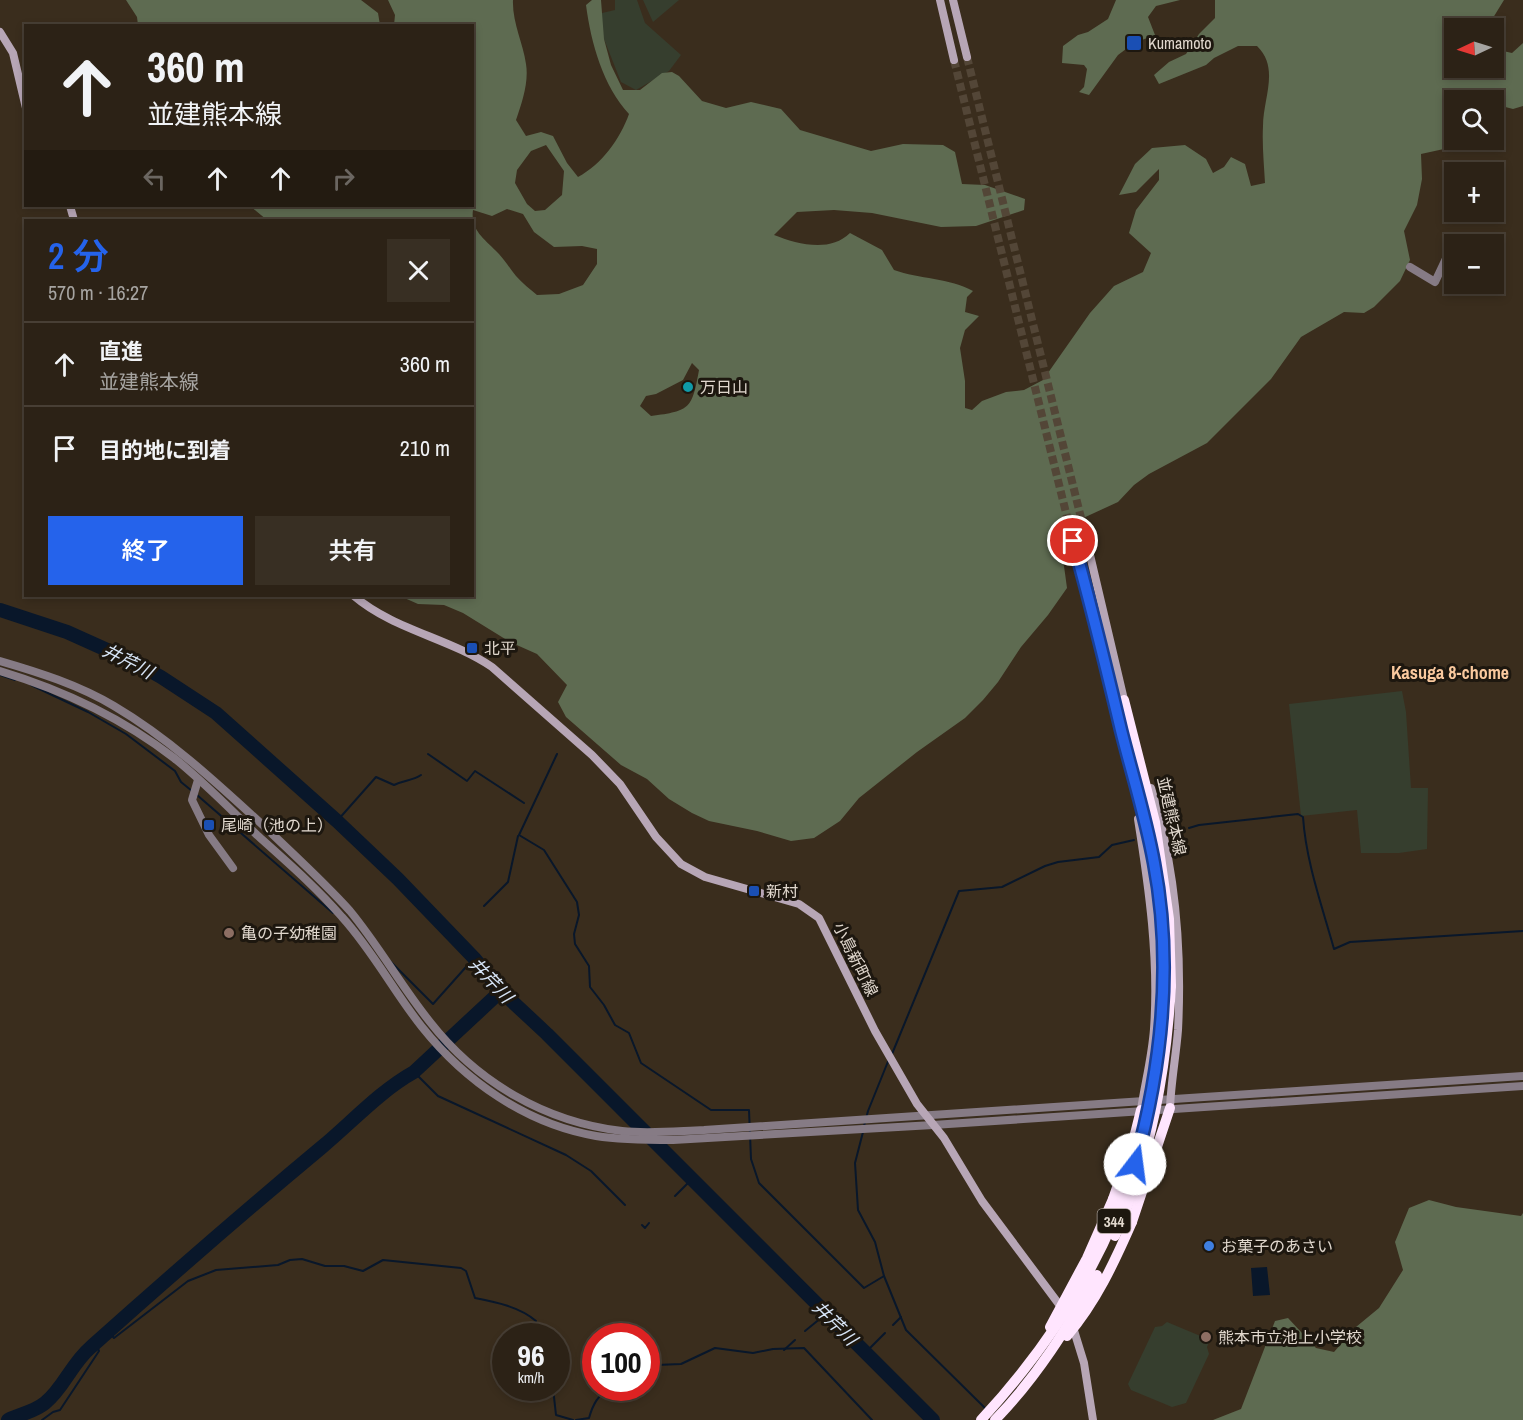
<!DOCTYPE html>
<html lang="ja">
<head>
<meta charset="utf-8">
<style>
	body { margin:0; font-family:"Archivo Narrow","Noto Sans JP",sans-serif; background:#382f23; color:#f1f3f6; height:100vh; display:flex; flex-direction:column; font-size:22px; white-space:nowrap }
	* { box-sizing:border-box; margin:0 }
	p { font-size:20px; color:#a6a4a1 }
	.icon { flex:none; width:33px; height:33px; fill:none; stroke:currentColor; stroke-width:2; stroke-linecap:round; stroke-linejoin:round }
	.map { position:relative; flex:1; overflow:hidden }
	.sheet { position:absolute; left:24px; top:219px; width:450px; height:378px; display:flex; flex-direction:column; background:#2c2216; border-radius:0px; box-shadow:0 3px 9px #0003,0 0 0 2px #483f35 }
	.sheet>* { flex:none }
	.hud { position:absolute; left:24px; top:24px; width:450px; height:183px; border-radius:0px; box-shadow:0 3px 9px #0003,0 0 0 2px #483f35; background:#2c2216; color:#f1f3f6; overflow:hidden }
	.needle { width:39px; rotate:266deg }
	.buttons { position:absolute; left:1444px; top:18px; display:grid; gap:12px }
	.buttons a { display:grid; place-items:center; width:60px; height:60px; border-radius:0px; background:#2c2216; box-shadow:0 3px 9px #0003,0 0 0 2px #483f35; font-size:30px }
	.speed { position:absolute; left:492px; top:1323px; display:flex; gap:12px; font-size:30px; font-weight:700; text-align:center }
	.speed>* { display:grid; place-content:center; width:78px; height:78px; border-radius:50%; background:#2c2216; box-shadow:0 3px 9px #0003,0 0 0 2px #483f35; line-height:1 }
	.speed small { font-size:15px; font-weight:400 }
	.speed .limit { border:9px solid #d22; background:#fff; color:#111 }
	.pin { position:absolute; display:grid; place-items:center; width:51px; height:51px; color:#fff; margin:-26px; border:3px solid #fff; border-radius:50%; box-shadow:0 2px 6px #0007 }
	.me { position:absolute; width:66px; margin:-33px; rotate:15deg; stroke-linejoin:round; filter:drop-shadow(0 0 4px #0008) }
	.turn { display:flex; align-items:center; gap:21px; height:126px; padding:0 24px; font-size:27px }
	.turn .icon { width:78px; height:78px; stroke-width:2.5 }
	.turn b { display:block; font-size:42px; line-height:51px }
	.lanes { display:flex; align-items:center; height:57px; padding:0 24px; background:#0003; justify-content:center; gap:30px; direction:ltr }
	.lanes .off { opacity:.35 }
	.round { display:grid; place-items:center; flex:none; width:63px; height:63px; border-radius:0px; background:#382f23 }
	.overview { display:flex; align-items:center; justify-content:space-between; height:102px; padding:0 24px }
	h1 { font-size:36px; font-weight:600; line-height:45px; color:#2563eb }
	.cta { display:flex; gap:12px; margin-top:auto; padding:12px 24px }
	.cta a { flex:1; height:69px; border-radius:0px; background:#2563eb; color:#fff; font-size:24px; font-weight:600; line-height:69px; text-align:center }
	.cta a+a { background:#382f23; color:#f1f3f6 }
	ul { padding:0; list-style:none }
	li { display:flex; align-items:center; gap:18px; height:84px; padding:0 24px; border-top:2px solid #483f35 }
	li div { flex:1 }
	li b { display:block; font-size:22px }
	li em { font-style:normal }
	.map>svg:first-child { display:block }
</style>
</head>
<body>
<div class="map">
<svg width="1523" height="1420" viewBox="0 0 1523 1420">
	<rect width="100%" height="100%" fill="#3a2d1d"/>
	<g fill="#363e2e">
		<path d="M615,0H637L645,23L681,55L669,71L636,90L621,82L598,24L602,13L615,10Z"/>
		<path d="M643,0H679L653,22Z"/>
		<path d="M1402,691L1406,712L1411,788H1428L1427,849L1399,853H1361L1357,810L1301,816L1289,704Z"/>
		<path d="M1167,1322L1210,1340L1207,1347L1209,1354L1186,1403L1172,1407L1131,1390L1128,1384L1155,1327L1162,1326Z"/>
	</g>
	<g fill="#5e6b51" fill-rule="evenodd">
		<path d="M126,0H361L378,13L380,25H138L137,17Z"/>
		<path d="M388,0H513C512,22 523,43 526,64C529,82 522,103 516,120L526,136L541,132L553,136L567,163L578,177C602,164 620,139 629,114C603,86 591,43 586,5L592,0H601L604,39L611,65L623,90H640L662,73L672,72L679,76L702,101L726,108L751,102L781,109L800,130L871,151L903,144L943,145L955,152L962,184L985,185L1025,199L1024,210L976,226L941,227L872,213L834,210L797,212L774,235C797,244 830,253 850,233L882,250L894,270C919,279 950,278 973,291L967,297L965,312L979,316L965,330L960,348L965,381V408L972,410L982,401L1006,392L1024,390L1043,380L1090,313L1114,286L1143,272L1151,253L1129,233L1136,210L1159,180V169L1136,192L1119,195L1135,164L1152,148L1185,145L1206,159L1213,173L1224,167L1231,157L1245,164L1251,186L1265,183C1264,164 1262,145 1263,126C1263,98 1280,68 1257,46H1238L1214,58L1206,65L1159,84L1154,75L1169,62L1186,54L1199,34L1215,18V0H1504L1488,26L1489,28H1455V68H1494V49L1512,53L1523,43V106L1513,109L1494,104V100H1455L1456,140L1453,147L1421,154L1422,179L1417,205L1404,231L1410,260L1400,281L1374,307L1364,313L1344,312L1301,337L1271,379L1207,443L1149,474L1134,485L1118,502L1068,525L1052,545L1064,566L1067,588L1048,615L1021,647L998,682L983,700L965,718L917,752L859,798L840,821L814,838L791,841L757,831L709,821L692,813L669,799L647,779L621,765L566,717L558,702L567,685L537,654L510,642L463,613L444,605L418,604L400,596H472V220H267L250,206H472V26L394,25L395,15ZM546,145L564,171L562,195L545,210L535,211L527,204L515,183L517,170L531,151ZM507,209L523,214L534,232L554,247L582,246L597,249V264L583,285L559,294L537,295C530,289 522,283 516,276C510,269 505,260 498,253C486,240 470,231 473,210L492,216ZM692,363L699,370C692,408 691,411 651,416L640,406L646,396L656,394L683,380Z"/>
		<path d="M1116,0H1180L1156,6L1148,17L1155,35L1134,43L1118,55L1089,95L1079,92L1084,87L1087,69L1084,65L1062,63L1063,46L1078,35L1088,32L1108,19Z"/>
		<path d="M1429,1200L1456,1207L1521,1216L1523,1213V1420H1213L1241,1409L1275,1321L1288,1318L1316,1348L1334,1352L1356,1327L1379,1308L1403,1270L1395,1242L1409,1208Z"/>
	</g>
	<path fill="#09172a" d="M1267,1267L1270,1295L1253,1296L1251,1268Z"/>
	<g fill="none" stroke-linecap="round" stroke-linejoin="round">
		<g stroke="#09172a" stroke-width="2">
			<path d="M0,675L15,680"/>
			<path d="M31,685L88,712L126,734L175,771L181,782L192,791"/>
			<path d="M428,754L467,781L475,771L524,803"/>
			<path d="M557,754L519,835L544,850L577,902L579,915L574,934L575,944L589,966L590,987L604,1005L615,1025L629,1033L641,1063L711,1110H749L751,1159L759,1183L864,1288L884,1276"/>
			<path d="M197,795L333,913"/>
			<path d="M337,821L376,777L394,785C404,780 412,781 421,775"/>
			<path d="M1189,828L1199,825L1298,814L1303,817C1306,862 1322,906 1334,949L1350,942L1523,931"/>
			<path d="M484,906L508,882L518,836"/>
			<path d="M390,961L433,1004L474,958"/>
			<path d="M892,1054L959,891L1002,887L1045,866L1058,862L1099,857L1112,845L1134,840"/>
			<path d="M414,1072L438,1096L566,1155L591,1171L625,1205"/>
			<path d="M864,1126L868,1111L889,1059"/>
			<path d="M863,1132L855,1163L858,1210L875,1242L884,1276L906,1330L986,1409"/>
			<path d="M675,1196L692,1179"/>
			<path d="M642,1225L645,1228L649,1223"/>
			<path d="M893,1325L901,1317"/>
			<path d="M805,1331L827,1313"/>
			<path d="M109,1332L114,1338L188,1281L216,1270L278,1265L290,1260L302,1259L325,1266H344L363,1271L383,1260L461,1268L466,1271L475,1298C496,1302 520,1307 536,1321L532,1336"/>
			<path d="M784,1350L795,1340"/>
			<path d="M866,1352L885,1333"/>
			<path d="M646,1373L656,1365L681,1364L715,1348L753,1353L773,1349L804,1348L872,1420"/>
			<path d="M553,1388L556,1415L573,1420"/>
			<path d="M42,1420L53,1412L60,1410L99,1351L95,1342"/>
			<path d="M576,1420L589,1418C593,1404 598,1395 610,1388"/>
		</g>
		<g stroke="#09172a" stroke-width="14">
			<path d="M0,610L67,632L136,663L161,677L216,713L337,821L398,879L474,958L501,991L547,1034L933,1420"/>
			<path d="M8,1420C20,1414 34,1412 45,1403C64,1388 71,1364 91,1347C167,1279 244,1212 322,1147C352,1122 380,1091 414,1072L501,991"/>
		</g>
		<g stroke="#534637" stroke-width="8" stroke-dasharray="8 4" stroke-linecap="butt">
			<path d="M967,57L1086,538"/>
			<path d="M954,60L1073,541"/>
		</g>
		<g stroke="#867b85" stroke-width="8">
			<path d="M1472,212L1481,217L1491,214"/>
			<path d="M1410,267L1435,282L1450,250"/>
			<path d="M0,661C38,672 79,685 114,706C170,739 218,784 266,828C294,855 324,882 350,911C379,946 401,986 430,1022C477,1082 545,1122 622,1131C649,1134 677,1131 704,1130L1523,1076"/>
			<path d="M0,671C63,690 121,717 174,758C203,781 230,809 257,835C286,861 316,887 342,917C373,951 394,992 422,1027C465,1081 526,1124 596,1136C621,1140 647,1140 673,1140L933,1125L1523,1086"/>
			<path d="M198,780L192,800L209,835L233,868"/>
		</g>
		<g stroke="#b7a6b6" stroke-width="8">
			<path d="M940,0L954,60"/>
			<path d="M953,0L967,57"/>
			<path d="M0,32L13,53L26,108"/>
			<path d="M70,206L74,220"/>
			<path d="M1086,538L1125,704"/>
			<path d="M1073,541L1132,777"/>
			<path d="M354,596C394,630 449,638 492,667L592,755L620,784L656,837L681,864L705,877L799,904L819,918L875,1031L917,1104L944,1138L982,1201L1064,1311"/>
			<path d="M1151,788C1175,865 1182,950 1178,1030C1176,1056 1171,1082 1170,1108"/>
			<path d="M1138,819C1149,888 1159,959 1154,1029C1152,1057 1145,1083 1141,1110"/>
			<path d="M1072,1324L1084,1363L1093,1420"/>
		</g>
		<g stroke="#ffe5fe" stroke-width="10">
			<path d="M1124,700L1155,822L1169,919L1171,986"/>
			<path d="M1131,772L1155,867"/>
			<path d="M1158,885L1163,950V987"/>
			<path d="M1113,1199L1133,1142L1141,1110"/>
			<path d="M1132,1222L1170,1108"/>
		</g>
		<g stroke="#ffe5fe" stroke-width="10">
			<path d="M1115,1236C1151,1156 1166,1073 1171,986"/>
			<path d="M1050,1327L1087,1258L1113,1199"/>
			<path d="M1067,1336C1096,1302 1114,1263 1132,1222"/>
			<path d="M981,1420C1098,1293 1157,1160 1163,987"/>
			<path d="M995,1420C1037,1377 1068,1327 1097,1275"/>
		</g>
	</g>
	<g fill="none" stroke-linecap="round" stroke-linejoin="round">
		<defs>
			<path id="route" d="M1073,541C1091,604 1106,667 1121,730C1132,774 1146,818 1154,863C1173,963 1162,1066 1135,1164"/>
		</defs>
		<use href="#route" stroke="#184099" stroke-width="15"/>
		<use href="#route" stroke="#2563eb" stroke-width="10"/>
	</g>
	<g fill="#1a4fb4" stroke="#1d170f" stroke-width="2">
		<rect x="1126" y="35" width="16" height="16" rx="3"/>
		<rect x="466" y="642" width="12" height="12" rx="3"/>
		<rect x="203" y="819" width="12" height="12" rx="3"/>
		<rect x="748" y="885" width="12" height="12" rx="3"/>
	</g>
	<circle fill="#0f9aa8" stroke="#1d170f" stroke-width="2" cx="688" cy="387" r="6"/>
	<g fill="#8d6e63" stroke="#1d170f" stroke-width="2">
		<circle cx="229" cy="933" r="6"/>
		<circle cx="1206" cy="1337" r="6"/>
	</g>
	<circle fill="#3f7fe0" stroke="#1d170f" stroke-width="2" cx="1209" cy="1246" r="6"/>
	<g text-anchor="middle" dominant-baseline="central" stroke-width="6" stroke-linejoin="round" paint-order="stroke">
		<rect fill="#1d170f" stroke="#a69d94" stroke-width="1.5" x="1097.5" y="1209" width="33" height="24" rx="4.5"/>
		<g font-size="15" font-weight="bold" fill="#e0d7cd">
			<text x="1114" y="1221">344</text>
		</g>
		<g font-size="16" fill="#e0d7cd" stroke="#1d170f" text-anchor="start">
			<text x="1148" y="43">Kumamoto</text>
			<text x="700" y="387">万日山</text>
			<text x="484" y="648">北平</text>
			<text x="221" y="825">尾崎（池の上）</text>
			<text x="766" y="891">新村</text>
			<text x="241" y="933">亀の子幼稚園</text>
			<text x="1221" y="1246">お菓子のあさい</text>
			<text x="1218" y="1337">熊本市立池上小学校</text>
		</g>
		<g font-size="16" fill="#e0d7cd" stroke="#1d170f">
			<text transform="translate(1172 816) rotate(77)">並建熊本線</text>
			<text transform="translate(856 959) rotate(64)">小島新町線</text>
		</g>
		<g font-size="18" font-style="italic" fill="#d7e5f7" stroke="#1d170f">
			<text transform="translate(128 661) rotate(27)">井芹川</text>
			<text transform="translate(491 980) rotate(47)">井芹川</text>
			<text transform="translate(835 1323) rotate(45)">井芹川</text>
		</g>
		<g font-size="18" font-weight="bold" fill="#fac99e" stroke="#1d170f">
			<text x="1450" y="672">Kasuga 8-chome</text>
		</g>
	</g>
</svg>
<div class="buttons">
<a><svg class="needle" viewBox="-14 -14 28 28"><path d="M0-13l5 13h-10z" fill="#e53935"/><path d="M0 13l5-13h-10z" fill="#a6a4a1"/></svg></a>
<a><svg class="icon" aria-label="search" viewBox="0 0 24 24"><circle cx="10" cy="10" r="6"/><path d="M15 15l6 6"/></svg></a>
<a>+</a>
<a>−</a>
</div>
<div class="speed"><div>96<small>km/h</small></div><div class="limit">100</div></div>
<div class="pin" style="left:1073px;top:541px;background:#d93025"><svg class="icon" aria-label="arrive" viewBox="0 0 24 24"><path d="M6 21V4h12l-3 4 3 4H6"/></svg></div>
<svg class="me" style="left:1135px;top:1164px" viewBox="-20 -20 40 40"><circle r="19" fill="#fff"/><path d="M0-13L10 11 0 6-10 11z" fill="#2563eb"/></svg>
<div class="hud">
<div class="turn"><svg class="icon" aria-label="ahead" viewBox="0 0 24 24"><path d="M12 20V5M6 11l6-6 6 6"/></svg><div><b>360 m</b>並建熊本線</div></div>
<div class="lanes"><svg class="icon off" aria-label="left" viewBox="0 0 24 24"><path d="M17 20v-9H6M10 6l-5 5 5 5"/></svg><svg class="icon" aria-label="ahead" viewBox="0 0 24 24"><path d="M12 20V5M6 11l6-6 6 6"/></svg><svg class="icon" aria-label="ahead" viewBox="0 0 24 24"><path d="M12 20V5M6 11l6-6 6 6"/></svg><svg class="icon off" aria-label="right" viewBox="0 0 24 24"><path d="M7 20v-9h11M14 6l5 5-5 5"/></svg></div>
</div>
<section class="sheet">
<div class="overview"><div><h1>2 分</h1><p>570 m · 16:27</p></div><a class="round"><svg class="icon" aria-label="close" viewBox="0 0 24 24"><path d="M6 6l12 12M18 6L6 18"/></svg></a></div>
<ul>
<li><svg class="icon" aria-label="ahead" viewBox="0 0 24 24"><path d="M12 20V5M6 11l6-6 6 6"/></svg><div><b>直進</b><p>並建熊本線</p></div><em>360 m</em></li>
<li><svg class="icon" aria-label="arrive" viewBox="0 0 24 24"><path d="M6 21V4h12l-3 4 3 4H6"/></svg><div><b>目的地に到着</b></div><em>210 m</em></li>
</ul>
<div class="cta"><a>終了</a><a>共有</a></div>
</section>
</div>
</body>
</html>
